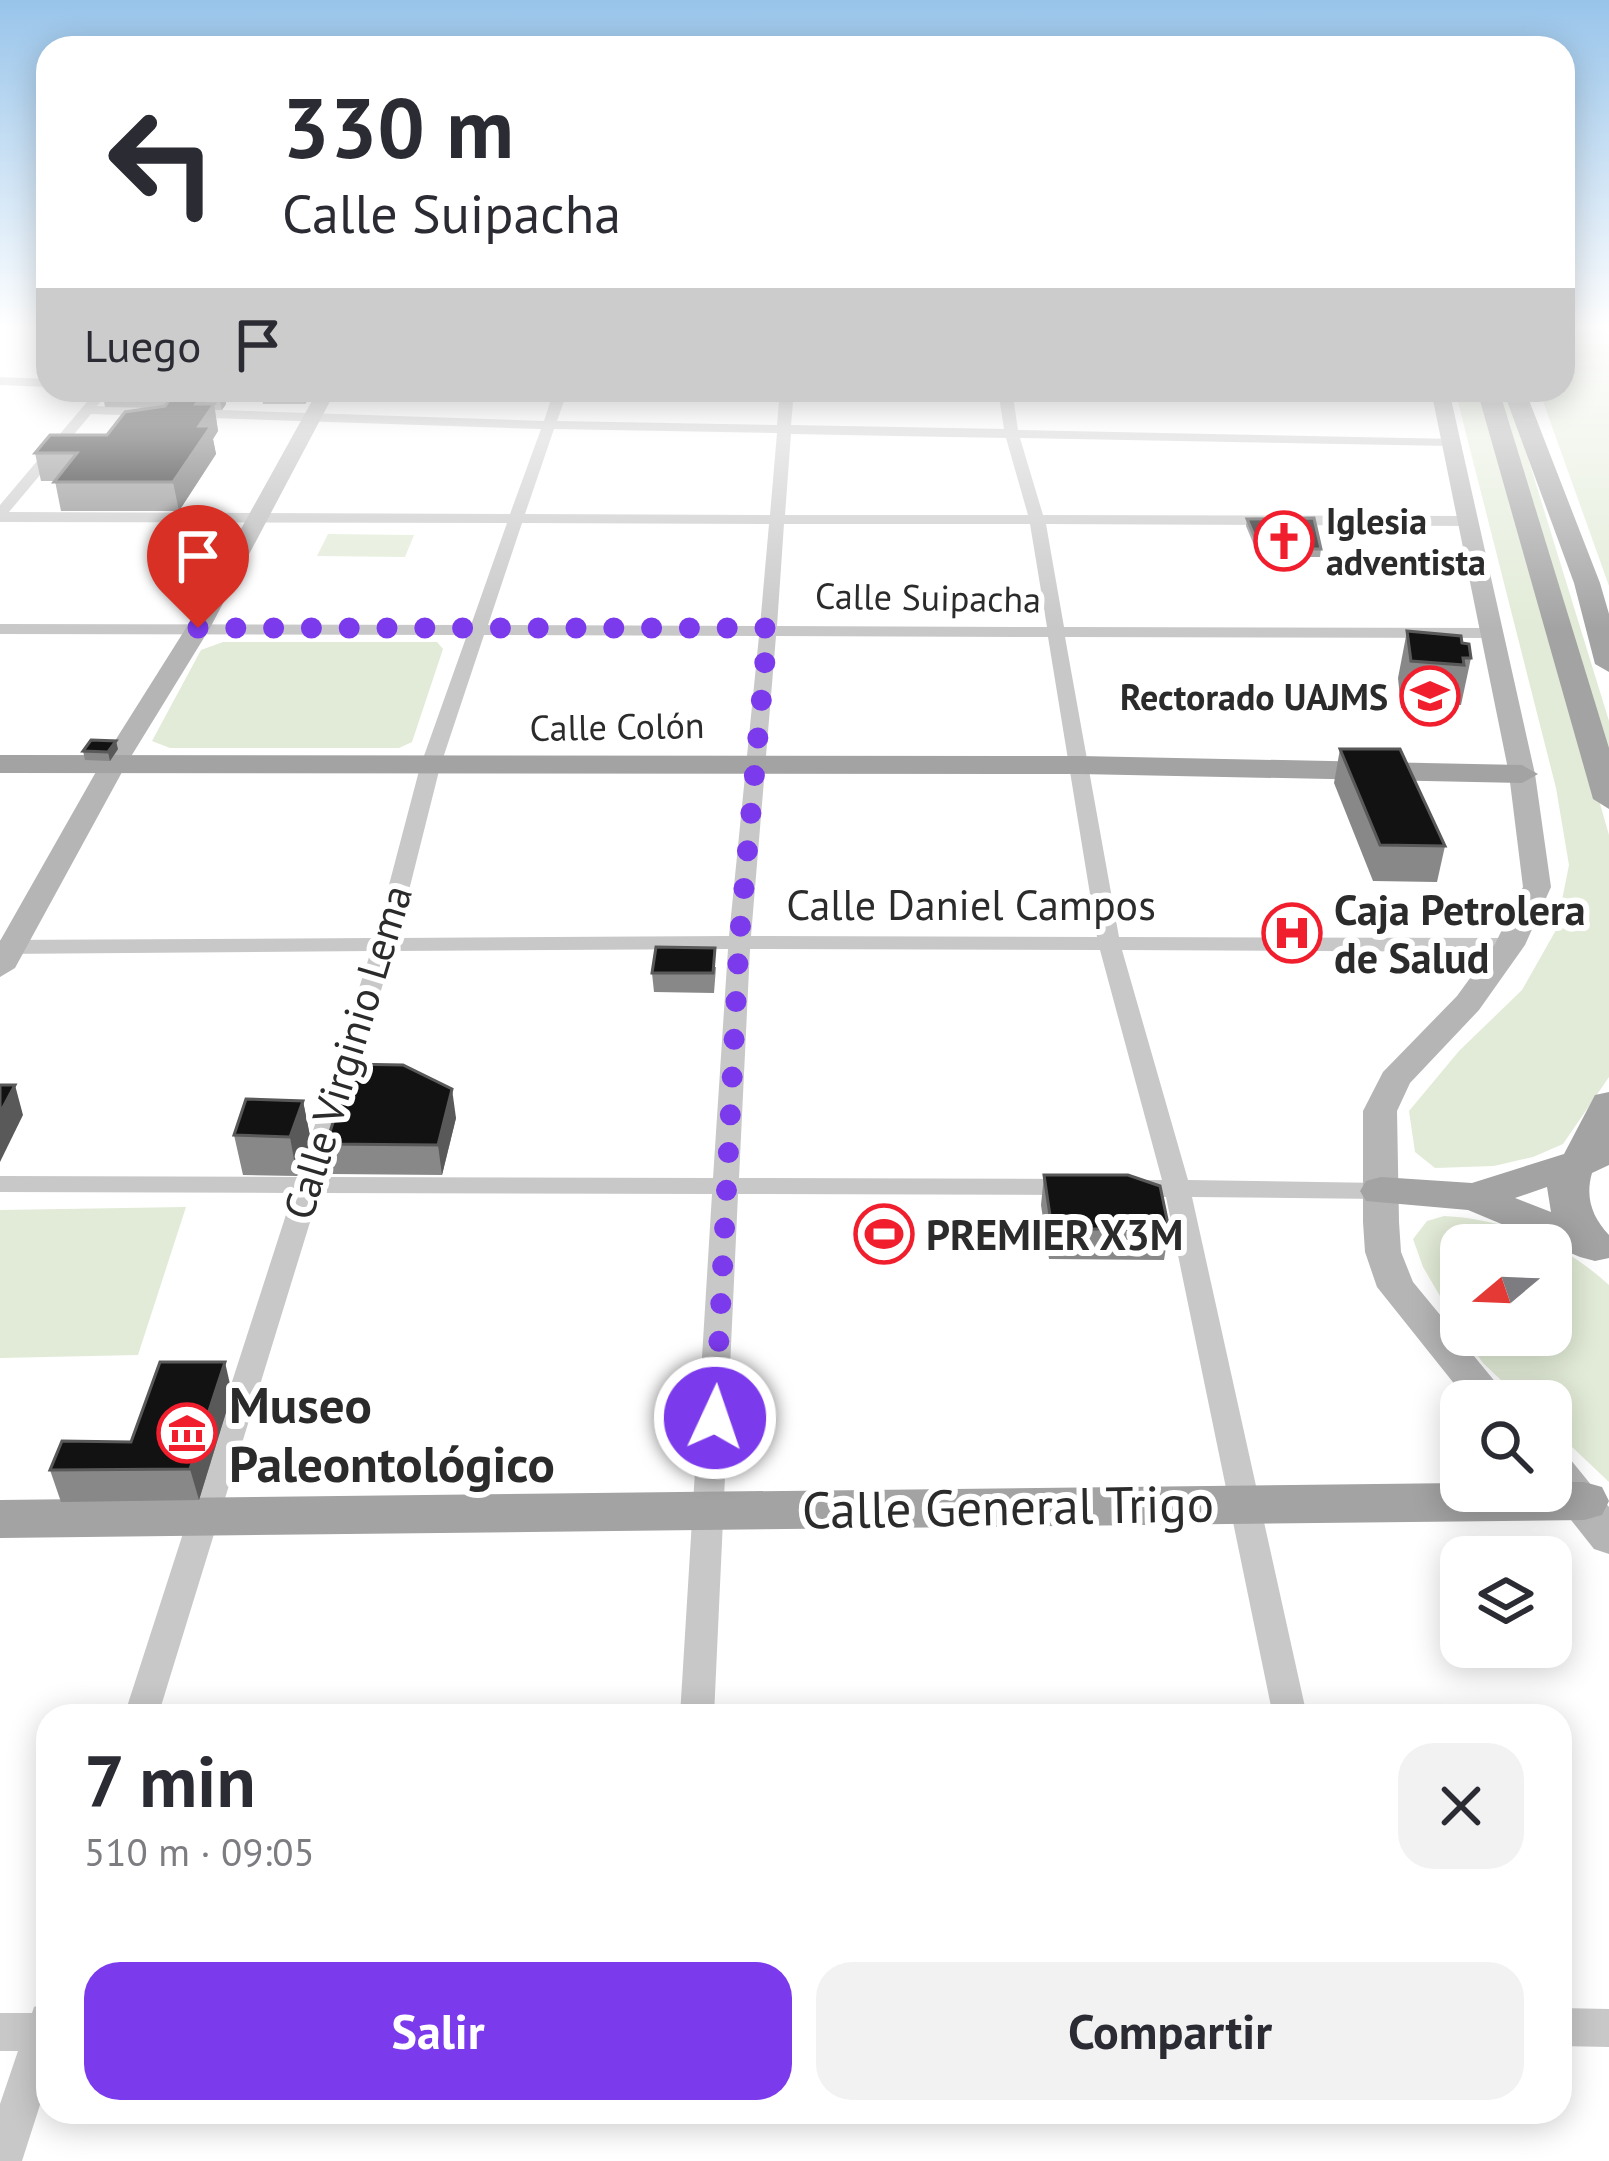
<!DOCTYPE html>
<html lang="es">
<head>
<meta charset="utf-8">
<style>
	body { margin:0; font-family:"PT Sans",sans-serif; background:#f2f2f3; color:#2b2b33; height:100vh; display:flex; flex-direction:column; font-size:45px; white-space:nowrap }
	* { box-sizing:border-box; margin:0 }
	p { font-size:39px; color:#7c7c81 }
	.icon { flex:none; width:66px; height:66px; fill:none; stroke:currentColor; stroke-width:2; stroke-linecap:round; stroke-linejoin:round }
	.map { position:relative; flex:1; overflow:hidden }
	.drawer { position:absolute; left:36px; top:1704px; width:1536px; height:420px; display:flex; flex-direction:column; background:#fff; border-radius:36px; box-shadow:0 6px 30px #0003 }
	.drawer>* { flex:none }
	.hud { position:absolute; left:36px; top:36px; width:1539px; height:366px; border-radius:36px; box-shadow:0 6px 30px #0003; background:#fff; color:#2b2b33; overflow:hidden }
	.needle { width:78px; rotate:251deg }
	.controls { position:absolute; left:1440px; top:1224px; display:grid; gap:24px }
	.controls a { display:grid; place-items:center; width:132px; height:132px; border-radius:24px; background:#fff; box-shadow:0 6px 30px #0003; font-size:60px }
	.pin { position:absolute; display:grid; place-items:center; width:102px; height:102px; color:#fff; margin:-123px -51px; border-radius:50% 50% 50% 0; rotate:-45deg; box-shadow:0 0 12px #0007 }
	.pin .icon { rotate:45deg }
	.me { position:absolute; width:132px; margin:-66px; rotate:3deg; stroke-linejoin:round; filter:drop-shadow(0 0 9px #0008) }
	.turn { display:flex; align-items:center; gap:42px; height:252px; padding:0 48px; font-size:54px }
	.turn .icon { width:156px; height:156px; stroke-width:2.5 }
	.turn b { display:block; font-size:84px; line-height:102px }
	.then { display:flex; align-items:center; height:114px; padding:0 48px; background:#0003; gap:24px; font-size:45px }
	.round { display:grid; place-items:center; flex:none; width:126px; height:126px; border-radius:36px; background:#f2f2f3 }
	.summary { display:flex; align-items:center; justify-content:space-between; height:204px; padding:0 48px }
	h1 { font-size:72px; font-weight:700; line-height:90px }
	.button { display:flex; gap:24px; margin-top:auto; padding:24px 48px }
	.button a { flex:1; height:138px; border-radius:36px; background:#7c3aed; color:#fff; font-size:48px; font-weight:700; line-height:138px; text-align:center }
	.button a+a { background:#f2f2f3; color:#2b2b33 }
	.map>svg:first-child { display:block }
</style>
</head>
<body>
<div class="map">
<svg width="1609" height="2161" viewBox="0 0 1609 2161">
	<rect width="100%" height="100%" fill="#fff"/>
	<g fill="#e2ebd7">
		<path d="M1563,326H1609V586L1539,390H1563Z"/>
		<path d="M1455,390H1481L1609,835V1077L1563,1144L1533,1157L1494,1166L1435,1168L1415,1152L1409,1111L1459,1051L1522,990L1556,930L1569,865L1556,788Z"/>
		<path d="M1496,390H1507L1609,721V762Z"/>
		<path d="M328,534L414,535L405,557L317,556Z"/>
		<path d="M223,642H437L443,649L412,742L399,748H170L152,741L201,650Z"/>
		<path d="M186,1207L138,1355L0,1358V1210Z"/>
		<path d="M1444,1216C1506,1219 1563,1243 1609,1285V1482L1551,1427V1401H1523L1483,1363L1463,1335H1551V1245H1461V1332L1423,1267L1413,1239L1427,1221Z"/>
	</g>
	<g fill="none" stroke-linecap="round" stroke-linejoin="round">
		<g fill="#c8c8c8" fill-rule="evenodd">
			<path d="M0,377L48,379V387L0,385Z"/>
			<path d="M97,390H111L97,406L544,421L554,390H568L557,421L777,425L780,390H794L791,425L1004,429L998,390H1012L1018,430L1457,439L1459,442L1452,446L1020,438L1043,515L1469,516L1477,521L1469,526L1046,524L1064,627L1495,628L1503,633L1495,638L1065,637L1119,937L1510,938L1521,945L1510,952L1122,950L1188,1180L1381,1183L1394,1191L1381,1199L1192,1197L1307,1716H1273L1166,1197L1130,1196L1117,1188L1130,1180H1162L1100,950L750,949L739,1178L1072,1179L1085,1187L1072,1195L738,1194L714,1716H680L712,1194L319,1193L158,1716H124L293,1193L0,1192V1176L298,1177L371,951L0,954V940L375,938L420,767L467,635L0,634V624L471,625L507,523L0,522V505ZM91,414L541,429L510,514L9,512ZM554,429L777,433L770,515L525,514ZM791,434L1006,438L1028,515H785ZM522,523L769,524L760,626L488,625ZM784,524H1030L1047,627L777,626ZM484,635L759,636L729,936L397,938L440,767ZM776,636L1048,637L1097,937L751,936ZM728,949L713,1178L324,1177L393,951Z"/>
			<path d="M48,2001V2080L22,2161H0V2104L18,2051H0V2013H32L34,2007Z"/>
			<path d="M1560,2008L1609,2009V2047L1560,2046Z"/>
		</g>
		<g fill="#b5b5b5" fill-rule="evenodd">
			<path d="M318,390H336L210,628L127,763L15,968L0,977V941L101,763L186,628Z"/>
			<path d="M1431,390H1449L1535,774L1551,887L1525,945L1479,1010L1410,1083L1397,1111L1399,1222L1401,1252L1413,1282L1511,1401H1468L1377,1287L1365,1252L1363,1222V1111L1383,1072L1457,996L1495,944L1523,887L1509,774Z"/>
			<path d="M1551,1449L1566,1454L1609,1507V1554L1594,1549L1548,1491Z"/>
		</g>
		<g fill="#a3a3a3" fill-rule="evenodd">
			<path d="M1477,390H1499L1609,748V809L1593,799Z"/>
			<path d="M1503,390H1525L1600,583L1609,614V672L1595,664L1574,583Z"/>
			<path d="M0,755L1080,756L1522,765L1538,774L1522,783L1080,774L0,773Z"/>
			<path d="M1609,1092V1165L1592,1173C1585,1197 1592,1217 1609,1235V1258L1595,1261L1580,1257L1468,1210L1366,1201L1360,1191L1366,1181L1381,1177L1472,1183L1564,1154L1595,1095ZM1547,1187L1551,1212L1515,1198Z"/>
			<path d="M1551,1482H1584L1602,1487L1609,1501L1602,1515L1584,1520L0,1538V1500L1461,1483V1491H1551Z"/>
		</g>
	</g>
	<g fill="#888">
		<path d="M102,390H223L226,404L222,410H215L218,431L213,439L216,454L179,511H61L55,481H41L35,453L107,435L152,408L105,407Z"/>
		<path d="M266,390H314L305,404H263L262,397Z"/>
		<path d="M1247,519L1321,549L1320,557H1259L1246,526Z"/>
		<path d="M1407,631L1462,643L1471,658L1461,705H1456L1454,713L1401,708L1398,678Z"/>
		<path d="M118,749L110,761L85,760L83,751Z"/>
		<path d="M1340,749L1445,846L1437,882L1373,881L1334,783Z"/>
		<path d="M716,967L714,993L654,992L652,973Z"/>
		<path d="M336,1093L456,1118L442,1175L332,1174L326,1144L338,1106Z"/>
		<path d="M303,1101L311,1141L297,1176L243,1175L234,1135Z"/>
		<path d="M1044,1175L1169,1229L1164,1260L1049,1259L1041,1205Z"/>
		<path d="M232,1393L199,1500L61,1502L50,1470L131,1442Z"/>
	</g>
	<g fill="#595959">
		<path d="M218,390H223L226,404L222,410Z"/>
		<path d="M309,390H314L305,404L304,397Z"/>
		<path d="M204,392L208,412L214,404L218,431L213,439L216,454L179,511L173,482L196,404Z"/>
		<path d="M116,741L118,749L110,761L108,752Z"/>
		<path d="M15,1085L23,1115L0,1162V1113Z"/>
		<path d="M452,1089L456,1118L442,1175L438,1145Z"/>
		<path d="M303,1101L311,1141L297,1176L290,1137Z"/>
		<path d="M225,1362L232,1393L199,1500L190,1469Z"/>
	</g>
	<g fill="#121212" stroke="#595959" stroke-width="3">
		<path d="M266,390H309L304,397H262Z"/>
		<path d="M175,392H204L196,404H214L199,426H211L173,482H54L77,453H35L50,435H107L125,412L165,406Z"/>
		<path d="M1314,518L1321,549H1260L1247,519Z"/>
		<path d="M1407,631L1461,636L1462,643L1469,644L1471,658H1463L1464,665L1411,661Z"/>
		<path d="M91,740L116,741L108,752L83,751Z"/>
		<path d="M1340,749H1400L1445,846L1380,845Z"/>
		<path d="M656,947L715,948L713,973H652Z"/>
		<path d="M346,1064L403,1065L452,1089L438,1145L326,1144L341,1098L336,1093Z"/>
		<path d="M0,1085H15L0,1113Z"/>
		<path d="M246,1099L303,1101L290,1137L234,1135Z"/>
		<path d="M1044,1175H1128L1160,1186L1169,1229H1052Z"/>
		<path d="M160,1362H225L190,1469L50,1470L62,1441L131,1442Z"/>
	</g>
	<linearGradient id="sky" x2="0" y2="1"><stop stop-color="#98c4ea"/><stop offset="0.52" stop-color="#fff"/><stop offset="1" stop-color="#fff" stop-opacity="0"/></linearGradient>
	<rect width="1609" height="629" fill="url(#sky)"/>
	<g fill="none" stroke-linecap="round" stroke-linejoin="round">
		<path stroke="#7c3aed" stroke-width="21" stroke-dasharray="0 37.8" d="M198,628H768L739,942L715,1418"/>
	</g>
	<defs>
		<symbol id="church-ring" viewBox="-11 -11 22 22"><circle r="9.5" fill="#fff" stroke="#f11f2e" stroke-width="1.5"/><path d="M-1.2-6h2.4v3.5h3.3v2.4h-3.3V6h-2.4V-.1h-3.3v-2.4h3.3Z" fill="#f11f2e"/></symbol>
		<symbol id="university-ring" viewBox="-11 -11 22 22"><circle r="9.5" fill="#fff" stroke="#f11f2e" stroke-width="1.5"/><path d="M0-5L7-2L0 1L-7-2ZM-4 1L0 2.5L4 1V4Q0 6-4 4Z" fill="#f11f2e"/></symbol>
		<symbol id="hospital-ring" viewBox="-11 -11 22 22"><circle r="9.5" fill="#fff" stroke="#f11f2e" stroke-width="1.5"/><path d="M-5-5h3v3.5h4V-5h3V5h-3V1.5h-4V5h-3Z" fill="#f11f2e"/></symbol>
		<symbol id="stadium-ring" viewBox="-11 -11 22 22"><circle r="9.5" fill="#fff" stroke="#f11f2e" stroke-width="1.5"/><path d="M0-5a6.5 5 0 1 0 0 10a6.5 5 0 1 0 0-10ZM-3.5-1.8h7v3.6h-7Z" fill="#f11f2e"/></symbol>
		<symbol id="museum-ring" viewBox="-11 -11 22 22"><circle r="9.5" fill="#fff" stroke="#f11f2e" stroke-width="1.5"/><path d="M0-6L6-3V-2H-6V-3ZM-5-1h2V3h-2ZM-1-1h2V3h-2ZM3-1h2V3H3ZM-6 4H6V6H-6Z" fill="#f11f2e"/></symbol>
	</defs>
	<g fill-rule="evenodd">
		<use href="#church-ring" x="1251" y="508" width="66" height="66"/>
		<use href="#university-ring" x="1397" y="663" width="66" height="66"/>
		<use href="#hospital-ring" x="1259" y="900" width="66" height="66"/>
		<use href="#stadium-ring" x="851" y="1201" width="66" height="66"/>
		<use href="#museum-ring" x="154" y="1400" width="66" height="66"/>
	</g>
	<g text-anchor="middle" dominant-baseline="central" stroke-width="12" stroke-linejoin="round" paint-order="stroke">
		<g font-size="36" font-weight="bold" fill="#2b2b2b" stroke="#fff" text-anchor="start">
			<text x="1326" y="520">Iglesia<tspan x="1326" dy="41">adventista</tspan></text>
			<text x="1388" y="696" text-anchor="end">Rectorado UAJMS</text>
		</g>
		<g font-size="36" fill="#2b2b2b" stroke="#fff">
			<text transform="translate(928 597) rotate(1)">Calle Suipacha</text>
			<text transform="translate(617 726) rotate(-1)">Calle Colón</text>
		</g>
		<g font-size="42" fill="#2b2b2b" stroke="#fff">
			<text x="971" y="904">Calle Daniel Campos</text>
			<text transform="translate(347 1052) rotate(-73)">Calle Virginio Lema</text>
		</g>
		<g font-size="42" font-weight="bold" fill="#2b2b2b" stroke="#fff" text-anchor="start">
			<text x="1334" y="909">Caja Petrolera<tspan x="1334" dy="48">de Salud</tspan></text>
			<text x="926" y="1234">PREMIER X3M</text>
		</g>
		<g font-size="51" font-weight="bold" fill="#2b2b2b" stroke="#fff" text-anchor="start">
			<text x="229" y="1404">Museo<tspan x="229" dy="59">Paleontológico</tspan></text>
		</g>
		<g font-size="51" fill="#2b2b2b" stroke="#fff">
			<text transform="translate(1008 1506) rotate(-1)">Calle General Trigo</text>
		</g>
	</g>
</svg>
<div class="controls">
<a><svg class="needle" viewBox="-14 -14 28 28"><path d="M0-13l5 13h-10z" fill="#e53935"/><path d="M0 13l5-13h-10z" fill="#7c7c81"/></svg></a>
<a><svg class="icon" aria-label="search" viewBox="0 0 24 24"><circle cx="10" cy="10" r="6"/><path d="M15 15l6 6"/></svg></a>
<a><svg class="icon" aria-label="layers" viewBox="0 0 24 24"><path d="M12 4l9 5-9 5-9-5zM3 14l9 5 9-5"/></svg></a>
</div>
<div class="pin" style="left:198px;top:628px;background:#d93025"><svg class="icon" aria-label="arrive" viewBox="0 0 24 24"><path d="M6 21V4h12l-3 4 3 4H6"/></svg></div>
<svg class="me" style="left:715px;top:1418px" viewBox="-20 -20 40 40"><circle r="17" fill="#7c3aed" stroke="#fff" stroke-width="3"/><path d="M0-11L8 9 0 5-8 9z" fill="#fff"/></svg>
<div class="hud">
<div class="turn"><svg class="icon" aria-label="left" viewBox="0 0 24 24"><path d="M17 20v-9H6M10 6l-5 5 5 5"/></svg><div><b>330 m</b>Calle Suipacha</div></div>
<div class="then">Luego<svg class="icon" aria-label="arrive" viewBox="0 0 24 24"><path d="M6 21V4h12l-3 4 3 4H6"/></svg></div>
</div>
<section class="drawer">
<div class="summary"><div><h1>7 min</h1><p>510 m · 09:05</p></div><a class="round"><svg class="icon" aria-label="close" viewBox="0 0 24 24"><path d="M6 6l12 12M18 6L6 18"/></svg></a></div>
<div class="button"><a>Salir</a><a>Compartir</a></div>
</section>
</div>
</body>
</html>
